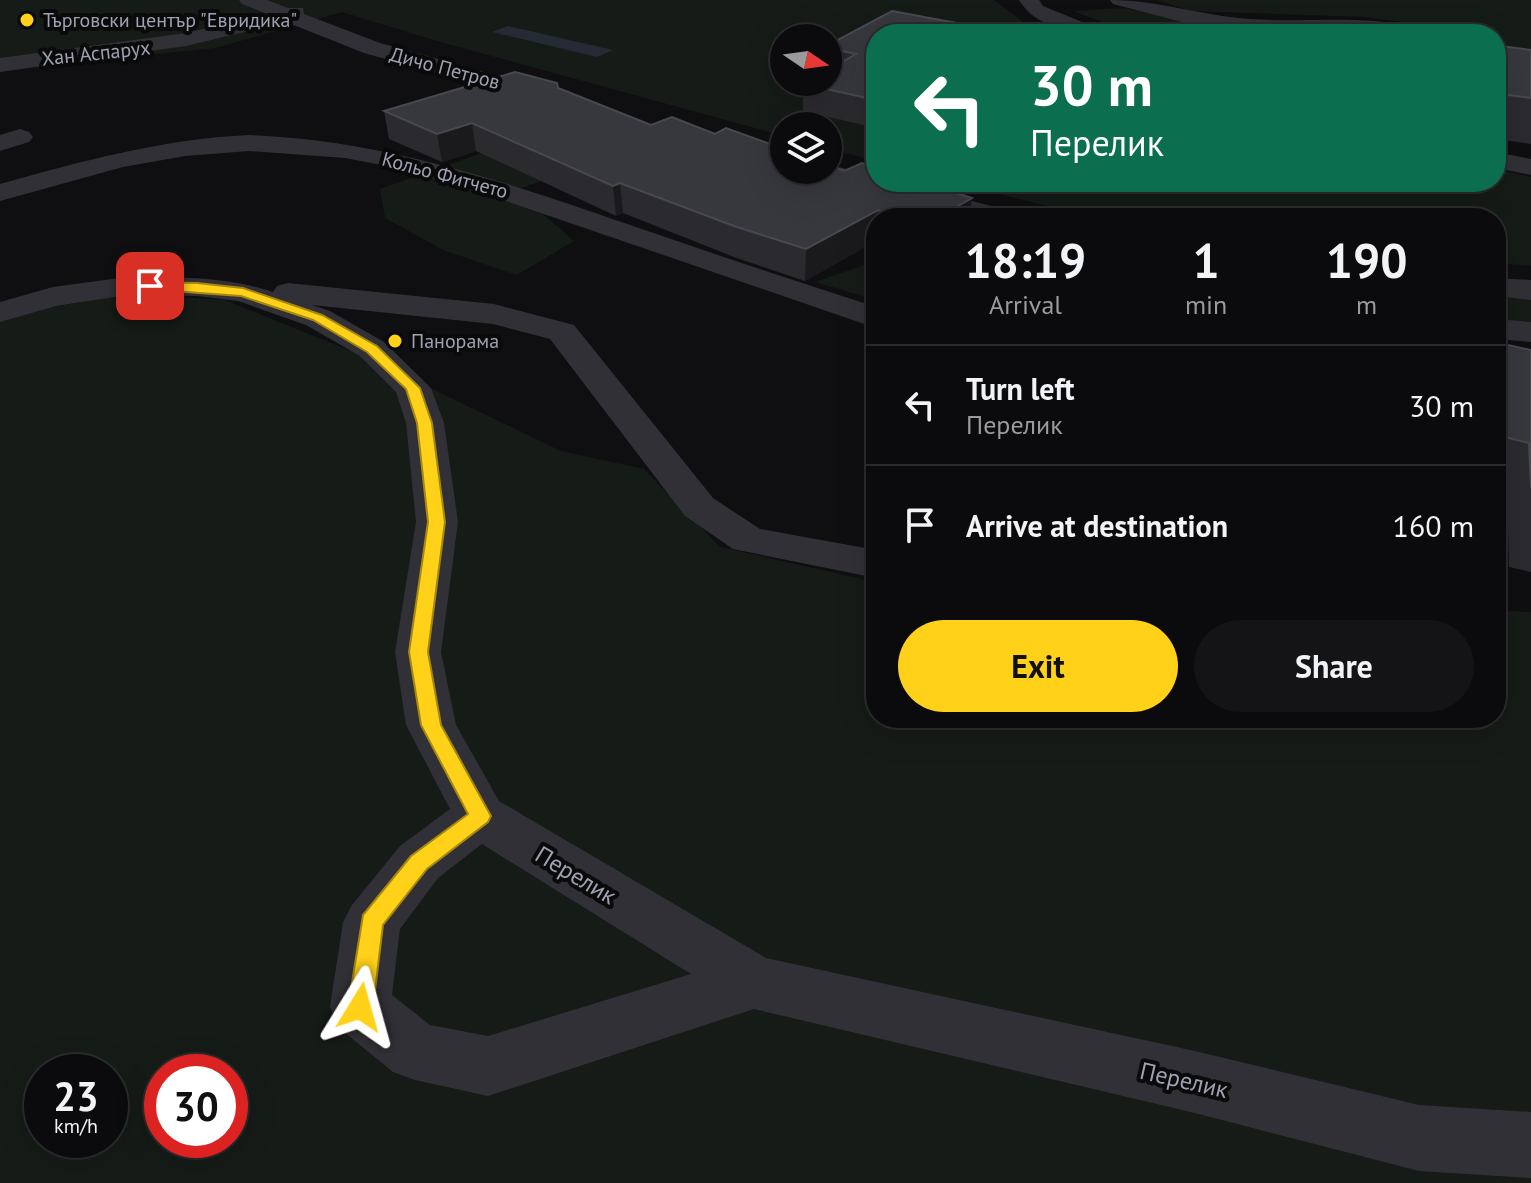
<!DOCTYPE html>
<html lang="en">
<head>
<meta charset="utf-8">
<style>
	body { margin:0; font-family:"PT Sans",sans-serif; background:#141416; color:#f1f3f6; height:100vh; display:flex; flex-direction:column; font-size:30px; white-space:nowrap }
	* { box-sizing:border-box; margin:0 }
	p { font-size:26px; color:#9a9b9d }
	.icon { flex:none; width:44px; height:44px; fill:none; stroke:currentColor; stroke-width:2; stroke-linecap:round; stroke-linejoin:round }
	.map { position:relative; flex:1; overflow:hidden }
	.details { position:absolute; left:866px; top:208px; width:640px; height:520px; display:flex; flex-direction:column; background:#0b0b0d; border-radius:32px; box-shadow:0 8px 32px #0002,0 0 0 2px #2b2b2e }
	.details>* { flex:none }
	.top-card { position:absolute; left:866px; top:24px; width:640px; height:168px; border-radius:32px; box-shadow:0 8px 32px #0002,0 0 0 2px #2b2b2e; background:#0b6e4f; color:#fff; overflow:hidden }
	.needle { width:52px; rotate:103deg }
	.fabs { position:absolute; left:770px; top:24px; display:grid; gap:16px }
	.fabs a { display:grid; place-items:center; width:72px; height:72px; border-radius:50%; background:#0b0b0d; box-shadow:0 8px 32px #0002,0 0 0 2px #2b2b2e; font-size:40px }
	.speed { position:absolute; left:24px; top:1054px; display:flex; gap:16px; font-size:40px; font-weight:700; text-align:center }
	.speed>* { display:grid; place-content:center; width:104px; height:104px; border-radius:50%; background:#0b0b0d; box-shadow:0 8px 32px #0002,0 0 0 2px #2b2b2e; line-height:1 }
	.speed small { font-size:20px; font-weight:400 }
	.speed .limit { border:12px solid #d22; background:#fff; color:#111 }
	.pin { position:absolute; display:grid; place-items:center; width:68px; height:68px; color:#fff; margin:-34px; border-radius:16px; box-shadow:0 4px 12px #0006 }
	.me { position:absolute; width:88px; margin:-44px; rotate:8deg; stroke-linejoin:round; filter:drop-shadow(0 0 6px #0008) }
	.turn { display:flex; align-items:center; gap:28px; height:168px; padding:0 32px; font-size:36px }
	.turn .icon { width:104px; height:104px; stroke-width:2.5 }
	.turn b { display:block; font-size:56px; line-height:68px }
	.eta { display:flex; justify-content:space-evenly; align-items:center; height:136px; text-align:center }
	.eta b { font-size:48px; font-weight:600; line-height:56px }
	.action { display:flex; gap:16px; margin-top:auto; padding:16px 32px }
	.action a { flex:1; height:92px; border-radius:48px; background:#ffd119; color:#111; font-size:32px; font-weight:600; line-height:92px; text-align:center }
	.action a+a { background:#141416; color:#f1f3f6 }
	ul { padding:0; list-style:none }
	li { display:flex; align-items:center; gap:24px; height:120px; padding:0 32px; border-top:2px solid #2b2b2e }
	li div { flex:1 }
	li b { display:block; font-size:30px }
	li em { font-style:normal }
	.map>svg:first-child { display:block }
</style>
</head>
<body>
<div class="map">
<svg width="1531" height="1183" viewBox="0 0 1531 1183">
	<rect width="100%" height="100%" fill="#0f0f11"/>
	<g fill="#151b17" fill-rule="evenodd">
		<path d="M0,0H994L1022,21L1019,27L1055,34H876V161L828,148V126H784V136L437,41L342,12L216,48L0,70ZM784,38H828V82H784Z"/>
		<path d="M1157,0H1531V60L1522,61L1496,51V34H1451L1404,22L1362,17L1190,11Z"/>
		<path d="M1123,8L1213,24L1291,34H1135L1073,11Z"/>
		<path d="M659,142L515,190L574,241L517,275L443,250L385,218L380,189L510,143Z"/>
		<path d="M1496,169L1531,177V266L1496,263V218H1097L950,182H1496Z"/>
		<path d="M876,261V300L815,282Z"/>
		<path d="M1496,280L1531,283V322L1496,320Z"/>
		<path d="M130,294L225,300L368,358L561,451L644,469L720,547L876,582V718H1496V611L1531,612V1183H0V320L28,311ZM42,1072H110V1140H42ZM162,1072H230V1140H162Z"/>
	</g>
	<path fill="#252b35" d="M508,26L613,50L597,57L492,32Z"/>
	<g fill="none" stroke-linecap="round" stroke-linejoin="round">
		<g fill="#303036" fill-rule="evenodd">
			<path d="M239,0H267L288,8H303L304,14L380,43L554,91L558,96L554,101H538L364,53L286,22L186,46L0,72V58L186,33L267,14L242,4Z"/>
			<path d="M1019,0H1039L1043,6L1099,29L1102,34C1072,34 1035,27 1019,0Z"/>
			<path d="M1110,0C1158,0 1203,16 1250,19C1309,23 1364,14 1423,29L1426,34L1237,31L1186,23L1113,4Z"/>
			<path d="M20,129L29,132L33,137L29,142L0,151V135Z"/>
			<path d="M249,135C384,140 507,182 633,226C714,254 795,281 876,307V328L477,191L392,167L345,158L249,151L185,156L123,167L0,201V184C82,161 163,139 249,135Z"/>
			<path d="M1496,152L1531,159V175L1496,168Z"/>
			<path d="M828,164L876,177V182H897L1015,212L1019,218H971L809,176L805,170H828Z"/>
			<path d="M127,277C176,277 226,276 273,292L277,286L288,283L494,304L574,325L713,498L760,529L876,550V578L733,549L685,516L550,339L493,324L312,305L330,311L384,342L431,388L444,423L458,522L441,652L456,725L499,801L766,958L1195,1051L1419,1105L1531,1112V1178L1419,1171L1195,1113L754,1009L488,1096L415,1080L393,1072L338,1027L330,1007L343,922L352,905L400,846L450,809L406,725L395,652L416,522L406,423L396,392L360,356L306,325L238,301L197,296L127,295L56,306L0,322V302L53,287ZM482,844L691,974L488,1036L430,1025L392,995L400,929L438,878Z"/>
			<path d="M1496,278L1531,280V300L1496,296Z"/>
			<path d="M1496,319L1531,322V342L1496,339Z"/>
		</g>
	</g>
	<g fill="#2b2b2f">
		<path d="M876,34V128L803,111V84L828,82V45Z"/>
		<path d="M1500,46L1531,50V144L1496,139V56Z"/>
		<path d="M558,88L651,125L715,134L844,171L972,198L970,218H876V241L805,281L734,257L623,213L616,216L476,151L442,162L389,139L384,111Z"/>
		<path d="M1496,326L1503,344L1531,350V572L1509,567L1507,487L1496,484Z"/>
	</g>
	<g fill="#1a1a1d">
		<path d="M472,123L476,151L442,162L437,134Z"/>
		<path d="M620,183L623,213L616,216L613,186Z"/>
		<path d="M972,198L970,218H937Z"/>
		<path d="M878,210L877,218H876V241L805,281L806,249Z"/>
	</g>
	<g fill="#37383d" stroke="#484850" stroke-width="2">
		<path d="M892,11L1016,34H876V100L803,84L807,82H828V70L856,54L828,48V45Z"/>
		<path d="M1500,46L1531,50V98L1501,94Z"/>
		<path d="M515,72L557,83L558,88L651,125L672,117L715,134L726,128L784,149V170H828V165L844,171L862,163L876,167V182H922L972,198L937,218H901L878,210L806,249L734,226L620,183L613,186L472,123L437,134L384,111Z"/>
		<path d="M1496,326L1504,327L1503,344L1531,350V488L1529,443L1496,435Z"/>
	</g>
	<path fill="#ffd119" stroke="#a68810" stroke-width="2" d="M150,282L197,283L243,288L322,315L377,346L420,388L432,423L445,522L428,652L441,725L491,816L488,822L427,869L383,925L373,1007L369,1015L360,1018L351,1015L348,1007L363,915L411,856L468,814L421,725L409,652L428,522L417,423L406,389L367,352L313,320L241,296L145,289V284Z"/>
	<g fill="#ffd119" stroke="#0a0a0b" stroke-width="3">
		<circle cx="27" cy="20" r="8"/>
		<circle cx="395" cy="341" r="8"/>
	</g>
	<g text-anchor="middle" dominant-baseline="central" stroke-width="8" stroke-linejoin="round" paint-order="stroke">
		<g font-size="20" fill="#9fa2b3" stroke="#0a0a0b" text-anchor="start">
			<text x="43" y="20">Търговски център "Евридика"</text>
			<text x="411" y="341">Панорама</text>
		</g>
		<g font-size="20" fill="#9fa2b3" stroke="#0a0a0b">
			<text transform="translate(96 53) rotate(-6)">Хан Аспарух</text>
			<text transform="translate(445 68) rotate(15)">Дичо Петров</text>
			<text transform="translate(445 175) rotate(15)">Кольо Фитчето</text>
		</g>
		<g font-size="24" fill="#9fa2b3" stroke="#0a0a0b">
			<text transform="translate(576 875) rotate(31)">Перелик</text>
			<text transform="translate(1184 1080) rotate(13)">Перелик</text>
		</g>
	</g>
</svg>
<div class="fabs">
<a><svg class="needle" viewBox="-14 -14 28 28"><path d="M0-13l5 13h-10z" fill="#e53935"/><path d="M0 13l5-13h-10z" fill="#9a9b9d"/></svg></a>
<a><svg class="icon" aria-label="layers" viewBox="0 0 24 24"><path d="M12 4l9 5-9 5-9-5zM3 14l9 5 9-5"/></svg></a>
</div>
<div class="speed"><div>23<small>km/h</small></div><div class="limit">30</div></div>
<div class="pin" style="left:150px;top:286px;background:#d93025"><svg class="icon" aria-label="arrive" viewBox="0 0 24 24"><path d="M6 21V4h12l-3 4 3 4H6"/></svg></div>
<svg class="me" style="left:360px;top:1007px" viewBox="-20 -20 40 40"><path d="M0-17L14 15 0 8-14 15z" fill="#ffd119" stroke="#fff" stroke-width="4"/></svg>
<div class="top-card">
<div class="turn"><svg class="icon" aria-label="left" viewBox="0 0 24 24"><path d="M17 20v-9H6M10 6l-5 5 5 5"/></svg><div><b>30 m</b>Перелик</div></div>
</div>
<section class="details">
<div class="eta">
<div><b>18:19</b><p>Arrival</p></div>
<div><b>1</b><p>min</p></div>
<div><b>190</b><p>m</p></div>
</div>
<ul>
<li><svg class="icon" aria-label="left" viewBox="0 0 24 24"><path d="M17 20v-9H6M10 6l-5 5 5 5"/></svg><div><b>Turn left</b><p>Перелик</p></div><em>30 m</em></li>
<li><svg class="icon" aria-label="arrive" viewBox="0 0 24 24"><path d="M6 21V4h12l-3 4 3 4H6"/></svg><div><b>Arrive at destination</b></div><em>160 m</em></li>
</ul>
<div class="action"><a>Exit</a><a>Share</a></div>
</section>
</div>
</body>
</html>
